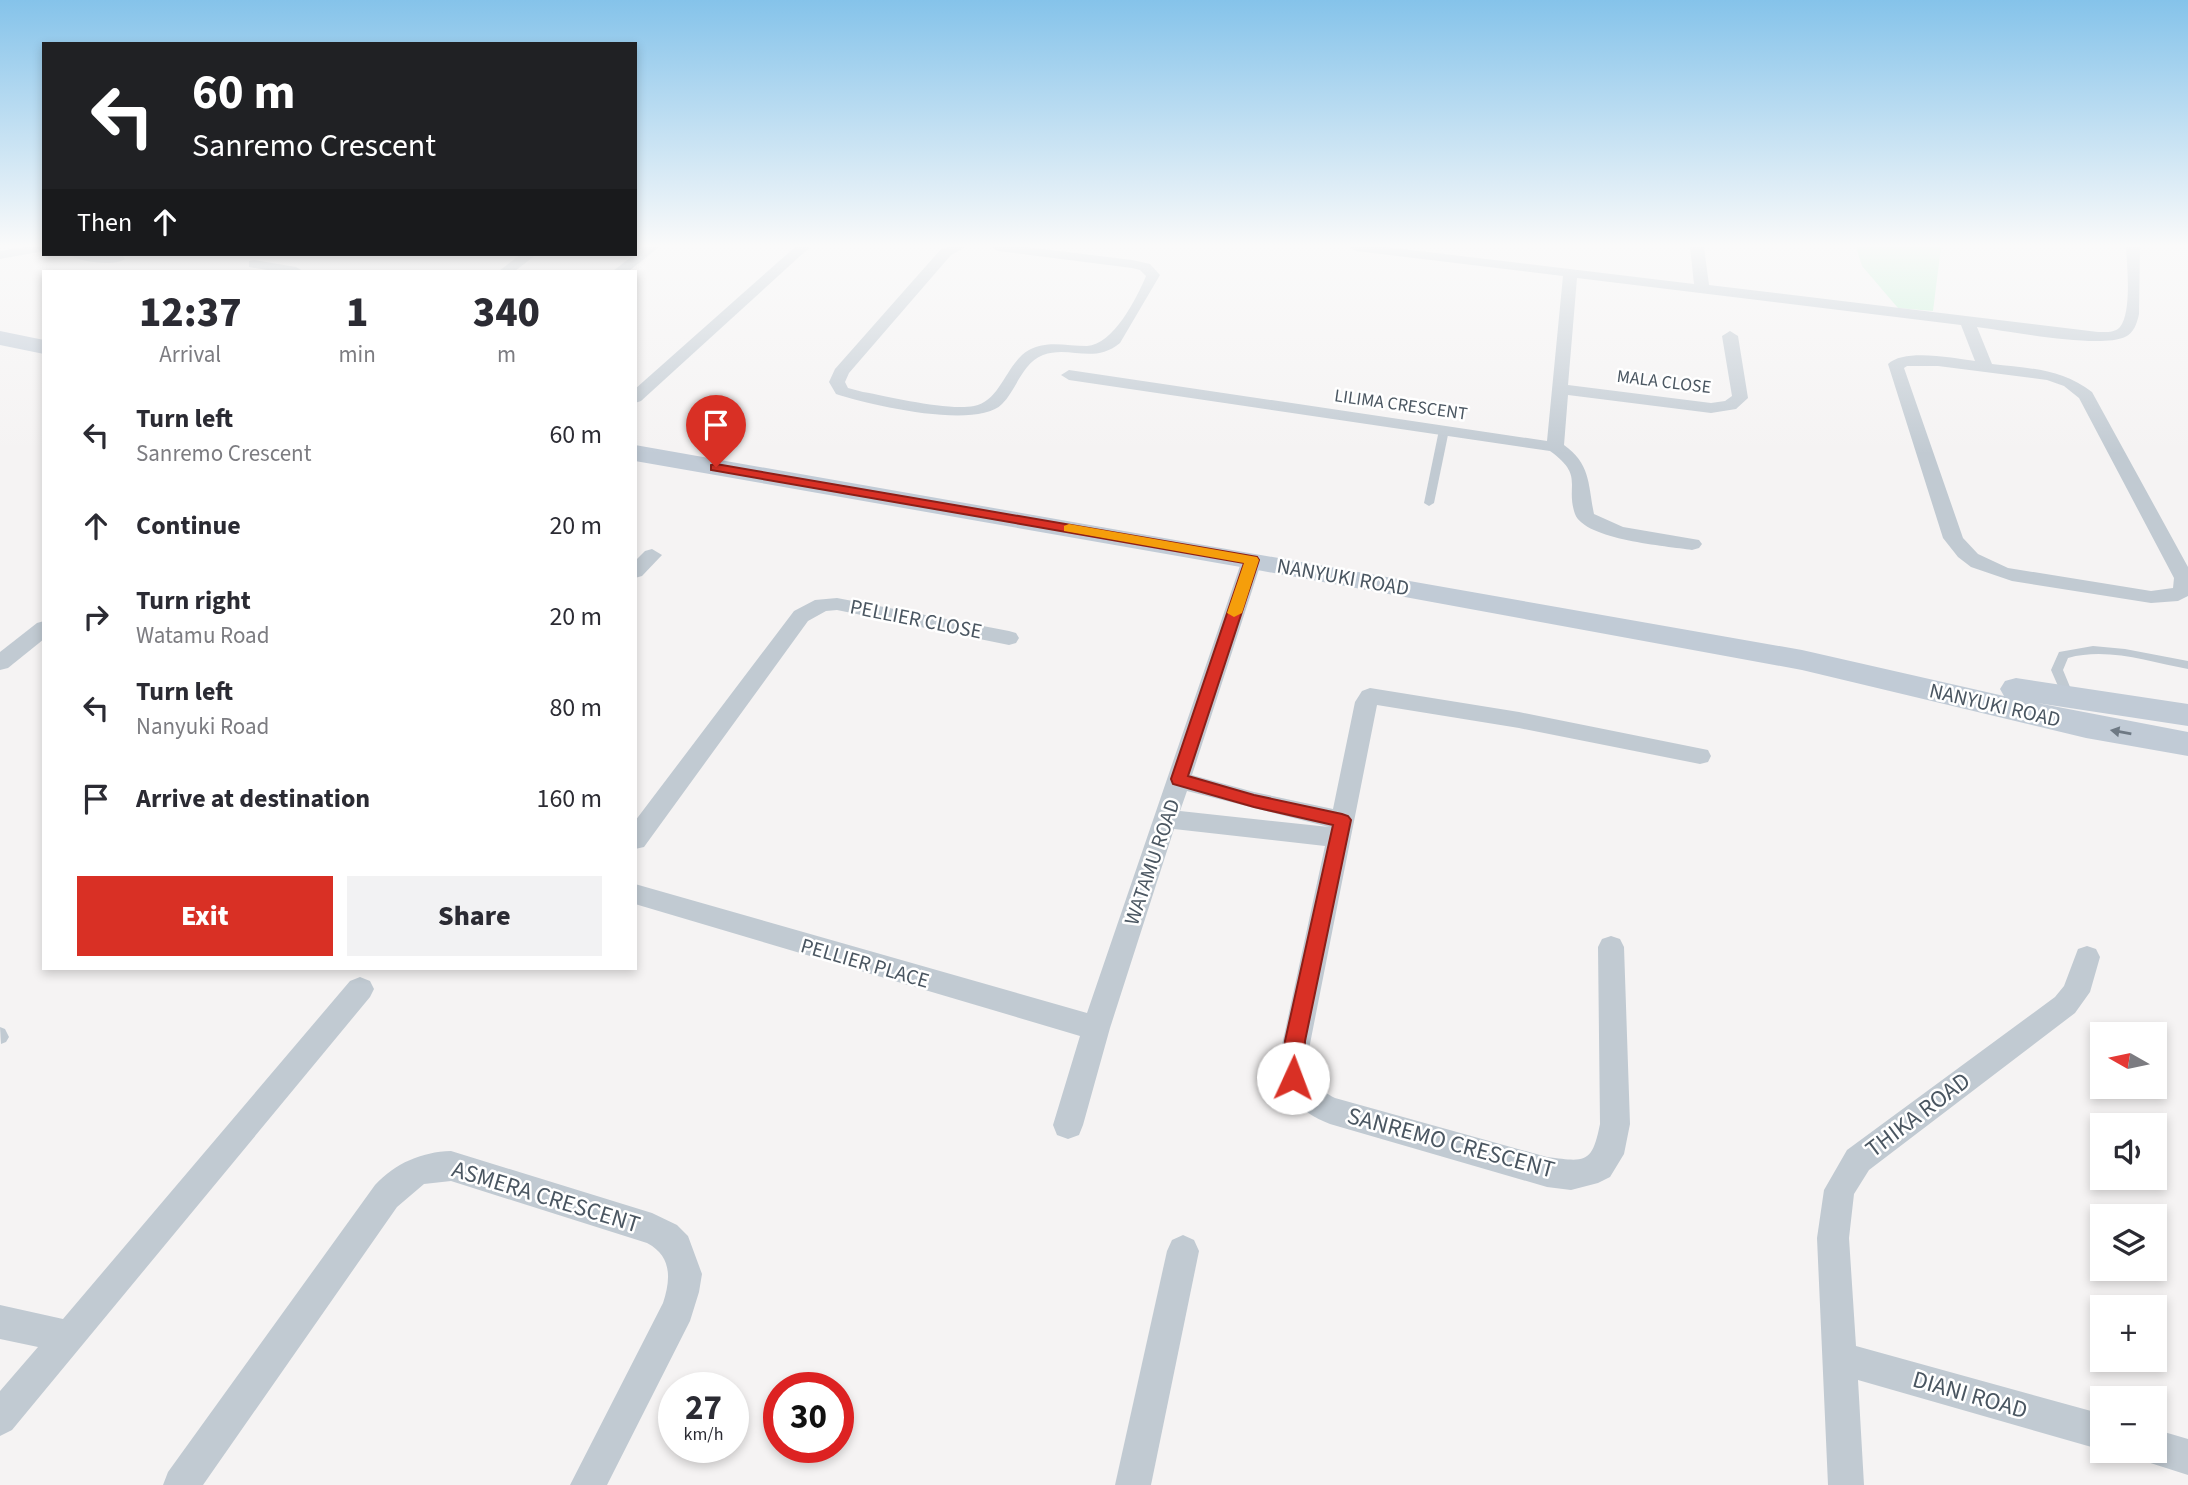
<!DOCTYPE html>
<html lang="en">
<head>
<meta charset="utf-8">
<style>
	body { margin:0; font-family:"Source Sans 3",sans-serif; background:#f2f2f3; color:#2b2b33; height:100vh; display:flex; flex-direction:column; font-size:26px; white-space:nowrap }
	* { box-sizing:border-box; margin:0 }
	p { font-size:23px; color:#7c7c81 }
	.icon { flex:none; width:38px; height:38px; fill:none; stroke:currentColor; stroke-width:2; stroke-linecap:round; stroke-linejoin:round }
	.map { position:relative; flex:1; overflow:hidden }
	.details { position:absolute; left:42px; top:270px; width:595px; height:700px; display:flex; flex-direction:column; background:#fff; border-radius:0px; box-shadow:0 4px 10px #0003 }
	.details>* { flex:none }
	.hud { position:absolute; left:42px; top:42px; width:595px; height:214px; border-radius:0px; box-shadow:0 4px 10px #0003; background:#202124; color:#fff; overflow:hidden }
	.needle { width:46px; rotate:279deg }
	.buttons { position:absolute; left:2090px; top:1022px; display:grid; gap:14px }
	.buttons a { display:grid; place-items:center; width:77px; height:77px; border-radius:0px; background:#fff; box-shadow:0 4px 10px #0003; font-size:35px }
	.speed { position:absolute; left:658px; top:1372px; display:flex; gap:14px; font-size:35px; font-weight:700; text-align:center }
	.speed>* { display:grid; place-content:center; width:91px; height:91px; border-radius:50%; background:#fff; box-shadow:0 4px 10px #0003; line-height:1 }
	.speed small { font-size:18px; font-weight:400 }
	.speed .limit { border:10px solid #d22; background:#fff; color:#111 }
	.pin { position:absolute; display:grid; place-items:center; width:60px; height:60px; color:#fff; margin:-72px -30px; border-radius:50% 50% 50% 0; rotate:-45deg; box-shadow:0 0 7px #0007 }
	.pin .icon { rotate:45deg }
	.me { position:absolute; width:77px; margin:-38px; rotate:2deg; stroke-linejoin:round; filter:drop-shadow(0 0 5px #0008) }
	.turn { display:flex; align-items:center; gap:24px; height:147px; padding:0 35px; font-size:32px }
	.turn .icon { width:91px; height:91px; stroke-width:2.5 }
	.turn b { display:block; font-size:49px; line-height:60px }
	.then { display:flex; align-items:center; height:66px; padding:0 35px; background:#0003; gap:14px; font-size:26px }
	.eta { display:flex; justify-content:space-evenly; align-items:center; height:119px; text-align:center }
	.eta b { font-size:42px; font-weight:800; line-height:49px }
	.action { display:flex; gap:14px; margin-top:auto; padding:14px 35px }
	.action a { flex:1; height:80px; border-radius:0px; background:#d93025; color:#fff; font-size:28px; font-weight:800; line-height:80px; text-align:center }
	.action a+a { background:#f2f2f3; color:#2b2b33 }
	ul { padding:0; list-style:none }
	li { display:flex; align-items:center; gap:21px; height:91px; padding:0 35px }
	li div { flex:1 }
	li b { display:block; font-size:26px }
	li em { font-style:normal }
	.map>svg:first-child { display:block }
</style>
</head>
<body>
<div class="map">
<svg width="2188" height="1485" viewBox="0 0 2188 1485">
	<rect width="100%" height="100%" fill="#f5f3f3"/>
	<path fill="#c3f1d5" d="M1856,247H1941L1933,311L1898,308L1862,266Z"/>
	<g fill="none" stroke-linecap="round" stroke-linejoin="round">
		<g fill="#c1cad2" fill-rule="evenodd">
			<path d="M1444,427L1449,430L1434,503L1429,506L1424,503L1439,430Z"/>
			<path d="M2093,646L2125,649L2188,661V669C2149,662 2108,647 2068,658L2063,670L2075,699L2069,703L2065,702L2051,670L2059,652Z"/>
			<path d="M0,1027L5,1029L9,1037L6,1042L1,1044Z"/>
		</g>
		<g fill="#c1cad2" fill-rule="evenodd">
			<path d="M24,247H44V251L0,259V251Z"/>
			<path d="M644,247H659L629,271H613Z"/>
			<path d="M795,247H810L641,401L635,403V389Z"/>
			<path d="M948,247H966L951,255L849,373L845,382L848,388L863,392C892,397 947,411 974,406C1001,401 1006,363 1029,350C1047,340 1067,346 1087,346C1113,345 1137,298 1146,276L1140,270L1132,268L998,251L991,247H1027L1132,260L1150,264L1160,275L1120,343C1093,365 1070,345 1043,355C1022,363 1017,389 1002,404C977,430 869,405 836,394L829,382L835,369L941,249Z"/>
			<path d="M1349,247H1386L1694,284L1690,247H1704L1709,285L2098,332C2105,332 2115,333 2120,327C2132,312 2127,265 2126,247H2140L2139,314C2137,323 2134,333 2125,337C2099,349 2008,331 1977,327L1992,364C2028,368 2062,369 2092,392L2188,567V596L2178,601L2151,603L2012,581L1971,567L1958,557L1943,538L1888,364C1904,348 1954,358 1975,361L1961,325L1577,278L1568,385L1711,403L1725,401L1732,396L1722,336L1730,331L1738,336L1748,398L1736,409L1711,413L1568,395L1564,445C1591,464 1588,485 1594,514L1623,527L1699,540L1702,544L1699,548L1692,550C1667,546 1585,540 1575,514C1565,485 1585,476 1550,451L1069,380L1061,375L1069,370L1547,441L1563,276L1356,251ZM1907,366H1938L2047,380L2064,386L2079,398L2174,578L2173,588L2151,591L2008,568L1978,554L1963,538L1904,368Z"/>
			<path d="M68,254L123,256L125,259C115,267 78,262 68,254Z"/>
			<path d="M521,254H537L515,271H499Z"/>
			<path d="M254,260L296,267L303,271H272L249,267V261Z"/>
			<path d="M652,549L662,555L642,576L635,578V561L645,551Z"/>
			<path d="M1252,554L1259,556L1262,560L1192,775L1254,792L1333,809L1355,702L1362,691L1370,688L1519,712L1708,750L1711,756L1708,762L1700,764L1519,728L1377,705L1307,1059C1309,1081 1316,1088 1335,1098L1547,1157C1586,1162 1592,1164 1600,1124L1598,947L1602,939L1611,936L1620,939L1624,947L1630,1124L1624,1154L1610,1177L1598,1183L1571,1190L1547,1187L1330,1124C1298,1111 1281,1094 1279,1059L1325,846L1174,829L1110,1028L1083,1125L1079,1135L1068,1139L1057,1135L1053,1125L1080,1036L635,904V884L1087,1013L1242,560L1245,556ZM1187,791L1329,827L1180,811Z"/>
			<path d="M837,598L1009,631L1016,633L1019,638L1016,643L1009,645L837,610L826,611L808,621L644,847L635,849V821L794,611L815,600Z"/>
			<path d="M44,621V639L8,668L0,670V652L37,623Z"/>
			<path d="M2087,946L2096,949L2100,957L2090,992L2075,1013L1869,1170L1854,1194L1849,1238L1856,1346L2102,1414V1450L1858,1380L1864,1485H1828L1817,1238L1824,1190L1847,1150L2055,997L2064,986L2078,949Z"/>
			<path d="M360,977L370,981L374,989L370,997L12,1430L0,1436V1391L38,1347L0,1339V1305L63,1319L350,981Z"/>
			<path d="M451,1151L652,1213L677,1225L688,1236L702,1274L699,1292L690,1321L607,1485H570L663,1303C671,1279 672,1256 647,1243L451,1181L424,1184L397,1207L203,1485H163L168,1472L375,1185C396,1163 421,1152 451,1151Z"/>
			<path d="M1183,1235L1194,1240L1199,1251L1151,1485H1115L1167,1251L1172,1240Z"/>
			<path d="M2154,1429L2188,1439V1475L2141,1460L2138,1451H2154Z"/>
		</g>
		<g fill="#c1cbd6" fill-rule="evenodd">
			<path d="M0,331L44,340V354L0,345Z"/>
			<path d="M635,445L1802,650L2004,696L2000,689L2005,681L2016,678L2188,704V726L2037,703L2188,732V756L2086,738L1802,670L1252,569L635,461Z"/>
		</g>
	</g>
	<defs><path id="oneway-solid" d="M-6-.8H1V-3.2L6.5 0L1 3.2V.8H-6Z" transform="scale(1.75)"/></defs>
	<use fill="#6e7984" href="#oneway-solid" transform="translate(2121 732) rotate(-170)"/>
	<linearGradient id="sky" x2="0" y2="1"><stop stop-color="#85c3ea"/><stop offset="0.54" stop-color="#fafafa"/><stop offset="1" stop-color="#fafafa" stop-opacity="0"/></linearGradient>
	<rect width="2188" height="454" fill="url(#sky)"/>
	<path fill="#d93025" stroke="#8d1f18" stroke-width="2" d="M716,464L1257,557L1259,560L1188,776L1254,795L1342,814L1348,816L1351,820L1305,1041L1304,1078L1301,1085L1293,1087L1286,1085L1283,1078L1285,1041L1333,825L1254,807L1173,784L1171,779L1244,563L711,470V465Z"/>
	<path fill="#f59e0b" d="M1069,524L1257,557L1259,560L1242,613L1234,617L1227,613L1244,563L1064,531V526Z"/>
	<g text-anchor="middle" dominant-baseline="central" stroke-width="5" stroke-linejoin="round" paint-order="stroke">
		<g font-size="18" fill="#4a5661" stroke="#fff">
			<text transform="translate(1664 382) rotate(7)">MALA CLOSE</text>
			<text transform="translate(1401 405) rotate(8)">LILIMA CRESCENT</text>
		</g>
		<g font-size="21" fill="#4a5661" stroke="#fff">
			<text transform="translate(1343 577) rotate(10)">NANYUKI ROAD</text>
			<text transform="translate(916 619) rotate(11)">PELLIER CLOSE</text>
			<text transform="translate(1995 705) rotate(13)">NANYUKI ROAD</text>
			<text transform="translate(1152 862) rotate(-71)">WATAMU ROAD</text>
			<text transform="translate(865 963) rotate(16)">PELLIER PLACE</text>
		</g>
		<g font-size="24" fill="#4a5661" stroke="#fff">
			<text transform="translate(1918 1115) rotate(-37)">THIKA ROAD</text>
			<text transform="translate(1451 1143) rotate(15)">SANREMO CRESCENT</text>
			<text transform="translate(546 1197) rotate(17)">ASMERA CRESCENT</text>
			<text transform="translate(1970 1395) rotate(16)">DIANI ROAD</text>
		</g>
	</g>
</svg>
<div class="buttons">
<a><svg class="needle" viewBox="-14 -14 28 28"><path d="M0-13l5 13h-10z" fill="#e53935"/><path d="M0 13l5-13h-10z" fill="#7c7c81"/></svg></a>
<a><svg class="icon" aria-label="sound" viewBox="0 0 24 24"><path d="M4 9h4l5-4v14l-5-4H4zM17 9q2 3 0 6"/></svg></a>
<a><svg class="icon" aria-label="layers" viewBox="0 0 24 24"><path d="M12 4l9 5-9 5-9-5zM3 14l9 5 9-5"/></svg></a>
<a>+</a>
<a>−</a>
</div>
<div class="speed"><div>27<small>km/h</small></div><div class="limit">30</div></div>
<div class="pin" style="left:716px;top:467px;background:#d93025"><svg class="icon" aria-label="arrive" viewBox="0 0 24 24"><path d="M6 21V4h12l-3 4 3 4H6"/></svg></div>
<svg class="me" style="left:1293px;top:1078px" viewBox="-20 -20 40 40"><circle r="19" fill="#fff"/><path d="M0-13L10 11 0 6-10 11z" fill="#d93025"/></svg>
<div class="hud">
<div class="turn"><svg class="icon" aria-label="left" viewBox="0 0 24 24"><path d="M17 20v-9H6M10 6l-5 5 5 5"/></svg><div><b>60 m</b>Sanremo Crescent</div></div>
<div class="then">Then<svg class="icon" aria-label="ahead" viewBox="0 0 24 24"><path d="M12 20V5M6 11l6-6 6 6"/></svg></div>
</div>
<section class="details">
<div class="eta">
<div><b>12:37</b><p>Arrival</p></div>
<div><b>1</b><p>min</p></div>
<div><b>340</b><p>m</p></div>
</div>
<ul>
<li><svg class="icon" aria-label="left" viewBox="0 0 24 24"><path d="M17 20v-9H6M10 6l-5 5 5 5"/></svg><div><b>Turn left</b><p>Sanremo Crescent</p></div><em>60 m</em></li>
<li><svg class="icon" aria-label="ahead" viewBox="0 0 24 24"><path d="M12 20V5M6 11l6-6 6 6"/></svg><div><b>Continue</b></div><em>20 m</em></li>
<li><svg class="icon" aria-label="right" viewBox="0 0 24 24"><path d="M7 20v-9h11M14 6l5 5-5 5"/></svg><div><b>Turn right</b><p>Watamu Road</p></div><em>20 m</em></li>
<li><svg class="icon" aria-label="left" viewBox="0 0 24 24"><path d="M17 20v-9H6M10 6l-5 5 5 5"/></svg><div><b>Turn left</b><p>Nanyuki Road</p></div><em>80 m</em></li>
<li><svg class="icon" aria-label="arrive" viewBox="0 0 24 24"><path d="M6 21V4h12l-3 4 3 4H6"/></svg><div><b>Arrive at destination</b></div><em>160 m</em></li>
</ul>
<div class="action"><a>Exit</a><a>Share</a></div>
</section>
</div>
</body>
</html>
